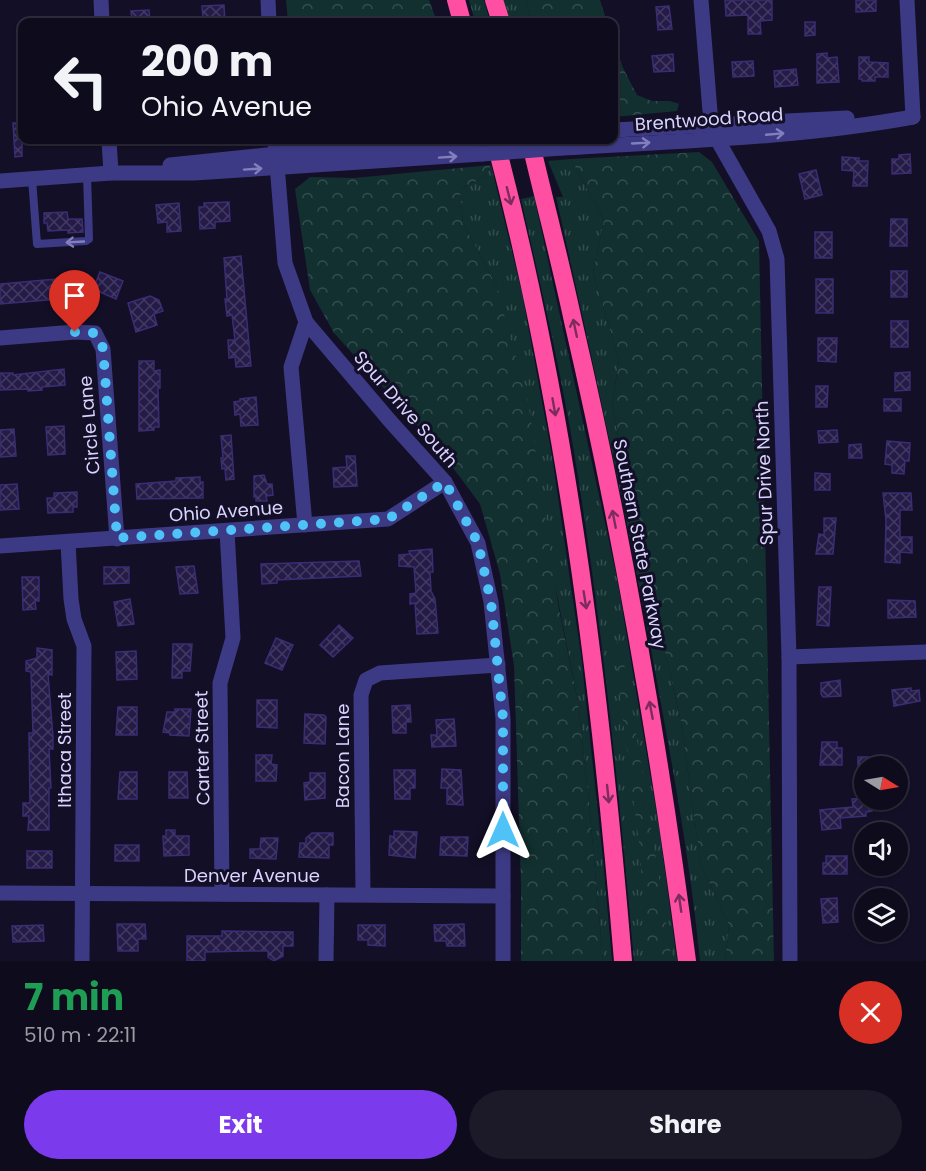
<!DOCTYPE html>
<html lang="en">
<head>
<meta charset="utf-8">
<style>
	body { margin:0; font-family:Poppins,sans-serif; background:#1c1929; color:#f1f3f6; height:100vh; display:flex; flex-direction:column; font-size:22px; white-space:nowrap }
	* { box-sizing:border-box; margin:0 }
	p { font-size:20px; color:#9b9ba3 }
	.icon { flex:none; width:33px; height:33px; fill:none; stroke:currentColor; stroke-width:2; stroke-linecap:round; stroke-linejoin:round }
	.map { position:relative; height:961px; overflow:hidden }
	.drawer { display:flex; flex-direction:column; background:#0e0b1c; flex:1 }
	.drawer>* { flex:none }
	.hud { position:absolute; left:18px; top:18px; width:600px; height:126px; border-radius:12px; box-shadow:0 2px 4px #0004,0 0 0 2px #2e2b3b; background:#0e0b1c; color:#f1f3f6; overflow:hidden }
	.needle { width:39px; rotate:101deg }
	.fabs { position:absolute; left:854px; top:756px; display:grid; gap:12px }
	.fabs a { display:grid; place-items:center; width:54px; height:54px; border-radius:50%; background:#0e0b1c; box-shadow:0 2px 4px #0004,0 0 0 2px #2e2b3b; font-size:30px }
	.pin { position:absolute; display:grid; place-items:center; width:51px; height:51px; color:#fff; margin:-62px -26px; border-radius:50% 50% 50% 0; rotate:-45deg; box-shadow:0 0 6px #0007 }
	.pin .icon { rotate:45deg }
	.me { position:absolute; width:66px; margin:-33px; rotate:0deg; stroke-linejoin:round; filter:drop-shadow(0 0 4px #0008) }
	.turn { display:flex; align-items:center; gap:21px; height:126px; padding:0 24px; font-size:27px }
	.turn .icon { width:78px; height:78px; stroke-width:2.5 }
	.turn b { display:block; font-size:42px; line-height:51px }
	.round { display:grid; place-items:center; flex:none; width:63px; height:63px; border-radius:32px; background:#1c1929 }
	.head { display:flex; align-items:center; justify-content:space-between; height:102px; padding:0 24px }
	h1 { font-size:36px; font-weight:700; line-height:45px; color:#1e9e55 }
	.primary-button { display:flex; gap:12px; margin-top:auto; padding:12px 24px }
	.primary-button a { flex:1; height:69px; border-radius:36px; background:#7c3aed; color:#fff; font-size:24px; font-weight:700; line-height:69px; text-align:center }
	.primary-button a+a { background:#1c1929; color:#f1f3f6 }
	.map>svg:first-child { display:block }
</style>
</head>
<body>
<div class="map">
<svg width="926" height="961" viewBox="0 0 926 961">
	<defs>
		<pattern id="grass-tufts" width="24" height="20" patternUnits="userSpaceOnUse" patternTransform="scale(1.5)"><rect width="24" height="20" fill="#12302f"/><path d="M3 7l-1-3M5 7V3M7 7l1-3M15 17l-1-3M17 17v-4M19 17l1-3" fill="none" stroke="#344d4e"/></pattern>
		<pattern id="forest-crowns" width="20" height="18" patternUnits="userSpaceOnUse" patternTransform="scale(1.5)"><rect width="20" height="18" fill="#12302f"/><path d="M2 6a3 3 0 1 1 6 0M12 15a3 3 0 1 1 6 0" fill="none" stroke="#344d4e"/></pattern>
		<pattern id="building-cross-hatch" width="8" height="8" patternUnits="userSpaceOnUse" patternTransform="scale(1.5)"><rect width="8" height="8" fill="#241b47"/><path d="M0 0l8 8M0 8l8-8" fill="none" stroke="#433b63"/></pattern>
	</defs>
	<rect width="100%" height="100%" fill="#130f26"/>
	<g fill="url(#grass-tufts)">
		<path d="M469,0H484L490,22H475Z"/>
		<path d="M503,0H526L531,22H510Z"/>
		<path d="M299,140H386L304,145Z"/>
		<path d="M571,159L604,220L593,272L619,360L612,405L630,498L681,722L701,865L729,925L725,961H700C691,868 674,774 657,682C628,519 592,358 556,197H563L548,161Z"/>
		<path d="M491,165L522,293L552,456L581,655L603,859L612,961H603L589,802L578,702L496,285L463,223L460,189L483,178Z"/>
		<path d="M534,196L617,578L659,827L677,961H634C619,791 602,621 574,452C560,367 540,283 521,199Z"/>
	</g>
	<g fill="url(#forest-crowns)">
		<path d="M286,0H429L437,22H288Z"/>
		<path d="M526,0H600L607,22H531Z"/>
		<path d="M614,41L623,68L637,95L652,101H670L679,104L677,111L614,117Z"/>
		<path d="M699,152L712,162L759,241L774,961H725L729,925L701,865L681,722L630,498L612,405L619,360L593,272L604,220L571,159Z"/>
		<path d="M491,165L483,178L460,189L463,223L496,285L528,401L558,604L578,702L589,802L603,961H521V883L514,666L500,574L480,504L442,453L334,333L310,290L295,189L310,177L354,178Z"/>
		<path d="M617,640L627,676L672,961H648L639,843L617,673Z"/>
	</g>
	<g fill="url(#building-cross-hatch)" stroke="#3b2d73" stroke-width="1.5">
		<path d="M725,0H772V20L760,21L761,34H748V15L726,16Z"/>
		<path d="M856,0H876V11L856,12Z"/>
		<path d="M224,5L225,22H208V18L203,19L202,6Z"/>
		<path d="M669,6L672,29L658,30L656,7Z"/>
		<path d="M149,10L150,22H132L131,11Z"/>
		<path d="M805,22H815V35L805,36Z"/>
		<path d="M827,53V58L837,57L839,82L817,83V54Z"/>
		<path d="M673,54L674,71L654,72L652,56Z"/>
		<path d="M859,57H869V62L888,63V77H875V81H862V79H859Z"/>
		<path d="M753,61L754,76L733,77L732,62Z"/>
		<path d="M796,69L798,85L775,87L774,71Z"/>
		<path d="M13,123H22V156L15,157Z"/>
		<path d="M910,154L911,173L892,174V159H899V155Z"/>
		<path d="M842,157L859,158V161H868L867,186H853L854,171L842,170Z"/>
		<path d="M816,170L822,195L805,199L799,174Z"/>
		<path d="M229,202L230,221L215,222V228L200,229L199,207H204V203Z"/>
		<path d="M179,203L181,231L167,232V222L158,223L156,205Z"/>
		<path d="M67,212L68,219H82L83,232L68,233V230L48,231L47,223H44V213Z"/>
		<path d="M891,219H907V246H890Z"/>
		<rect x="815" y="232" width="17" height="26"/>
		<path d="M241,256L251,366L236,367L235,357L229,358L228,340H235L232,315L227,316L225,299H227L224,258Z"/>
		<rect x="891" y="271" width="16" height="26"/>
		<path d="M100,272L123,281L116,299L93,289Z"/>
		<path d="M56,279L58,299L0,304V284Z"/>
		<rect x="816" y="279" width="17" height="34"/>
		<path d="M150,296L159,300L163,311L154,314L157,325L136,332L128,303Z"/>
		<rect x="891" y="321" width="17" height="26"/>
		<path d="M818,338H837L836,362L818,361Z"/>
		<path d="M139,361H154V371L160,370V388H158L159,427H154V430L139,431Z"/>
		<path d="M64,369L65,385L42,387V390L28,391V389L0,390V373H13V375Z"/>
		<path d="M910,372V390L895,391V373Z"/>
		<path d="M816,386H828L827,407H816Z"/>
		<path d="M256,397L258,425L241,426L240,414L235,415L234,402L240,401V399Z"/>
		<rect x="884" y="399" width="17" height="12"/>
		<path d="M64,426L65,454L48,455L46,427Z"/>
		<path d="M14,429L16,456L0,457V430Z"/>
		<path d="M837,430L838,442L819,443L818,431Z"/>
		<path d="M231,435L234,479L226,480L225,468L222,469L221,458H223L221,436Z"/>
		<path d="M887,441L910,443L909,461H905L904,474L892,473V465L885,464Z"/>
		<path d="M861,444L862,458H849V445Z"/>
		<path d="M346,456H355L357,486L334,487L333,468L347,467Z"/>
		<path d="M815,473L830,474V490H815Z"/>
		<path d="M264,475L267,484H272L273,495L266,496L267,501H256V496L254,497V476Z"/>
		<path d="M200,477V482H203V498L137,499L136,484L176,481V478Z"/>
		<path d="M17,484L19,509L0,510V485Z"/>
		<path d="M77,492V507H73V512L48,513L47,498H54V493Z"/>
		<path d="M883,493H911L912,510H900V537H912V553L900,552V563L885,562L886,520Z"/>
		<path d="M824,518H836L833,554H816L819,534L824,535Z"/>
		<path d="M432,549L433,572H430L431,591L435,599L438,633L417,634L415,603L410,604V594L416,593L414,567L399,566V555L410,554L409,551Z"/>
		<path d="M359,561L361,576L277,580V583L262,584L261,564Z"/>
		<path d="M194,566L198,593L180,594L176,567Z"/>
		<path d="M104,567H129V583L104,584Z"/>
		<path d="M22,577H39V601H35L36,609L23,610Z"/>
		<path d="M819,587H831L829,626L817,625Z"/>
		<path d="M130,599L134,624L118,626L114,602Z"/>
		<path d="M888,600L915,601L916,617L888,618Z"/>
		<path d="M339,625L353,638L333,657L320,645Z"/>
		<path d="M276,638L293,645L282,670L265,663Z"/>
		<path d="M173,644H192L190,671H182V678H172Z"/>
		<path d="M37,648L52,650V675L48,674L53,737V749H49L51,788H49V830H28L29,816H23V803H30L29,733H33L31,672L26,671V661L37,658Z"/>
		<path d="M136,651L137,679L117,680L116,652Z"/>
		<path d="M840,680L841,696L823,697L821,694V683Z"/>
		<path d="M911,688V691L919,690L920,701L894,706L892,690Z"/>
		<path d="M257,700H277V728L257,727Z"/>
		<path d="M410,705L411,722H406V733H393L392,706Z"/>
		<path d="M118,707H137V735H116Z"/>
		<path d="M175,709H191L189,736L170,735V733L163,732L167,712H175Z"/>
		<path d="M305,714L324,715L326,717L325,744L304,743Z"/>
		<path d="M454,719L456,746L432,747L431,735H437L436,720Z"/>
		<path d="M822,742H837V748H842V765H820Z"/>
		<path d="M256,755H272L271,764L277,765L276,781H256Z"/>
		<rect x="858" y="757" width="15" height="9"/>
		<path d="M442,769L461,770L463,805L447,804V788H441Z"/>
		<path d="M394,770H415V788H410V799H395Z"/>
		<path d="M120,772H137V799H118Z"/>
		<path d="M169,772H187L188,798H169Z"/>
		<path d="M310,773H325V798L305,800L304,783L310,782Z"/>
		<path d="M864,798L866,801H872V811L866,812V816L840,818L841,828L822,830L820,810L853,807L852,799Z"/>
		<path d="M166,830H175V836H189V855L164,856L163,836H166Z"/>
		<path d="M394,831L417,832L415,858L389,855L390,836L394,837Z"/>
		<path d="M312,833H333V845H329V858L299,857L300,843H306V838Z"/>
		<path d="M441,837H468L467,856L440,855Z"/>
		<path d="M261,838H278L276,859L250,858V849H260Z"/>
		<rect x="115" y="845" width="24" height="16"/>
		<rect x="27" y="851" width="25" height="17"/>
		<path d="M826,856H847V874H823V863H826Z"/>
		<path d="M837,898L838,922L823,923L821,899Z"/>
		<path d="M117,924H145L146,939H138V951H118Z"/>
		<path d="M464,924L465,946H447L446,941H435L434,925Z"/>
		<path d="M43,925L44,941L13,942L12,926Z"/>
		<path d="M358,925H385V946L368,945V940H358Z"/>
		<path d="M222,931L293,932V946H283V956L274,961L268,957V951H249L205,952V961H187V936H222Z"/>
	</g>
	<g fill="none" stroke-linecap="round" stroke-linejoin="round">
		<path stroke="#3d3a85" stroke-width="8" d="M32,179L37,244L86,241L89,239L87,175"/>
		<g stroke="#3d3a85" stroke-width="15">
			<path d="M101,0L102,22"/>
			<path d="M701,0L711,124"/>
			<path d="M907,0L913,117"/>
			<path d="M109,140L111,173"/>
			<path d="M0,338L75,332L95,333L103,349L117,539"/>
			<path d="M305,525L291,367L306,322"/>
			<path d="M68,542L71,599L74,619L84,646L82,961"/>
			<path d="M0,546L388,519L445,482"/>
			<path d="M789,657L926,652"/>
			<path d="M0,893L503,896"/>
			<path d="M222,894L220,683L233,638L227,531"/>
			<path d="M363,894L361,695L366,680L380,673L498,665"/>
			<path d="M326,961L327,895"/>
		</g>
		<g stroke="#3d3a85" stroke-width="15">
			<path d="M268,0L269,22"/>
			<path d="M711,124L717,139L769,231L777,259L789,657L790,961"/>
			<path d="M614,130L847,118"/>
			<path d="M275,140L285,263L306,322L390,421L445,482L478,543L491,602L503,718V961"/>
			<path d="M562,148C679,141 798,138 913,117"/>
			<path d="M170,165L276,154L481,140"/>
			<path d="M0,181L111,173H194L482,154"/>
		</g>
		<g stroke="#ff4fa3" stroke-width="18">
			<path d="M456,0L462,22"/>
			<path d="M494,0L501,22"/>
			<path d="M495,140C566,408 600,685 623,961"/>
			<path d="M530,140C544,200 560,260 573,321C622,532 659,746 687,961"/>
		</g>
		<path stroke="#3d3a85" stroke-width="15" d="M482,154L562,148"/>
	</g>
	<defs><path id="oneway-shaft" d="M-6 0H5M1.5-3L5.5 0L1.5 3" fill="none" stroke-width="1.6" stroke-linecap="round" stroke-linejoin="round" transform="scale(1.5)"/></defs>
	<g stroke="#837fbc">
		<use href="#oneway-shaft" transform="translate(775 134) rotate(-5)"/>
		<use href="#oneway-shaft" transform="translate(641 143) rotate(-3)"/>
		<use href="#oneway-shaft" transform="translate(448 157) rotate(-4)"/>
		<use href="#oneway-shaft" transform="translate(253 169) rotate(-4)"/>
		<use href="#oneway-shaft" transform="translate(75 242) rotate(177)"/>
	</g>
	<g stroke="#7d2c5e">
		<use href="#oneway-shaft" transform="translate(509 196) rotate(76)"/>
		<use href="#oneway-shaft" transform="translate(575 328) rotate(-102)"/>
		<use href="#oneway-shaft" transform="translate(554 407) rotate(80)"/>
		<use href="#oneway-shaft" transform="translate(614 519) rotate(-101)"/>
		<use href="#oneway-shaft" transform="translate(585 600) rotate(81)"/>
		<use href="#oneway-shaft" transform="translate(651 710) rotate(-101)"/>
		<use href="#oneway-shaft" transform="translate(608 794) rotate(84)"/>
		<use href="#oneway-shaft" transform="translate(680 903) rotate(-98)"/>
	</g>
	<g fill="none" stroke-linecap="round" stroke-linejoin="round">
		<path stroke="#4fc3f7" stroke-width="10" stroke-dasharray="0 18" d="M75,332L95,333L103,348L117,538L388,519L445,482L478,543L491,602L503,718V830"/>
	</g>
	<g text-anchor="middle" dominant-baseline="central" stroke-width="6" stroke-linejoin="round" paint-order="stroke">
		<g font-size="18" fill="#d9d4ff" stroke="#130f26">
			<text transform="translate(709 119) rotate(-4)">Brentwood Road</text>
			<text transform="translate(406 409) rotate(49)">Spur Drive South</text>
			<text transform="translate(89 425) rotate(-95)">Circle Lane</text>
			<text transform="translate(764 473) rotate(-92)">Spur Drive North</text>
			<text transform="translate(226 511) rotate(-4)">Ohio Avenue</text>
			<text transform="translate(640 544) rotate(79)">Southern State Parkway</text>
			<text transform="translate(202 748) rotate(-91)">Carter Street</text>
			<text transform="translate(64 750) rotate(-90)">Ithaca Street</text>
			<text transform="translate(342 756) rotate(-90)">Bacon Lane</text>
			<text x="252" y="875">Denver Avenue</text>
		</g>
	</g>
</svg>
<div class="fabs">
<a><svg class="needle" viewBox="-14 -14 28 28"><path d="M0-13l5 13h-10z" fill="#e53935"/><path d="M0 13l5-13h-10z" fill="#9b9ba3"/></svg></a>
<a><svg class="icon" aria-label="sound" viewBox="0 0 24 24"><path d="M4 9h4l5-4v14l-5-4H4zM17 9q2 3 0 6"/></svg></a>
<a><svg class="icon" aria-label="layers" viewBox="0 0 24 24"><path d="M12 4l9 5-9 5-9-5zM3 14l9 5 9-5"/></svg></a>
</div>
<div class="pin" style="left:75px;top:332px;background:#d93025"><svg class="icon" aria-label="arrive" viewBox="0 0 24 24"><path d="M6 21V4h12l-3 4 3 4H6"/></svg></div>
<svg class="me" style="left:503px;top:830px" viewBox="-20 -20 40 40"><path d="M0-17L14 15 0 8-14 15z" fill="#4fc3f7" stroke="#fff" stroke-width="4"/></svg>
<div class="hud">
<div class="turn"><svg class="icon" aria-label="left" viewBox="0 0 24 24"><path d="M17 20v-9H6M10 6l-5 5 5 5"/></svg><div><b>200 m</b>Ohio Avenue</div></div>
</div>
</div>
<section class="drawer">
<div class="head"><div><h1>7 min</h1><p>510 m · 22:11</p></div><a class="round" style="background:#d93025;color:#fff"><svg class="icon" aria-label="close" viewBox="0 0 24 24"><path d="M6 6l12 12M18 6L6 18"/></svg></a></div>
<div class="primary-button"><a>Exit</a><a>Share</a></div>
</section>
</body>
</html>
